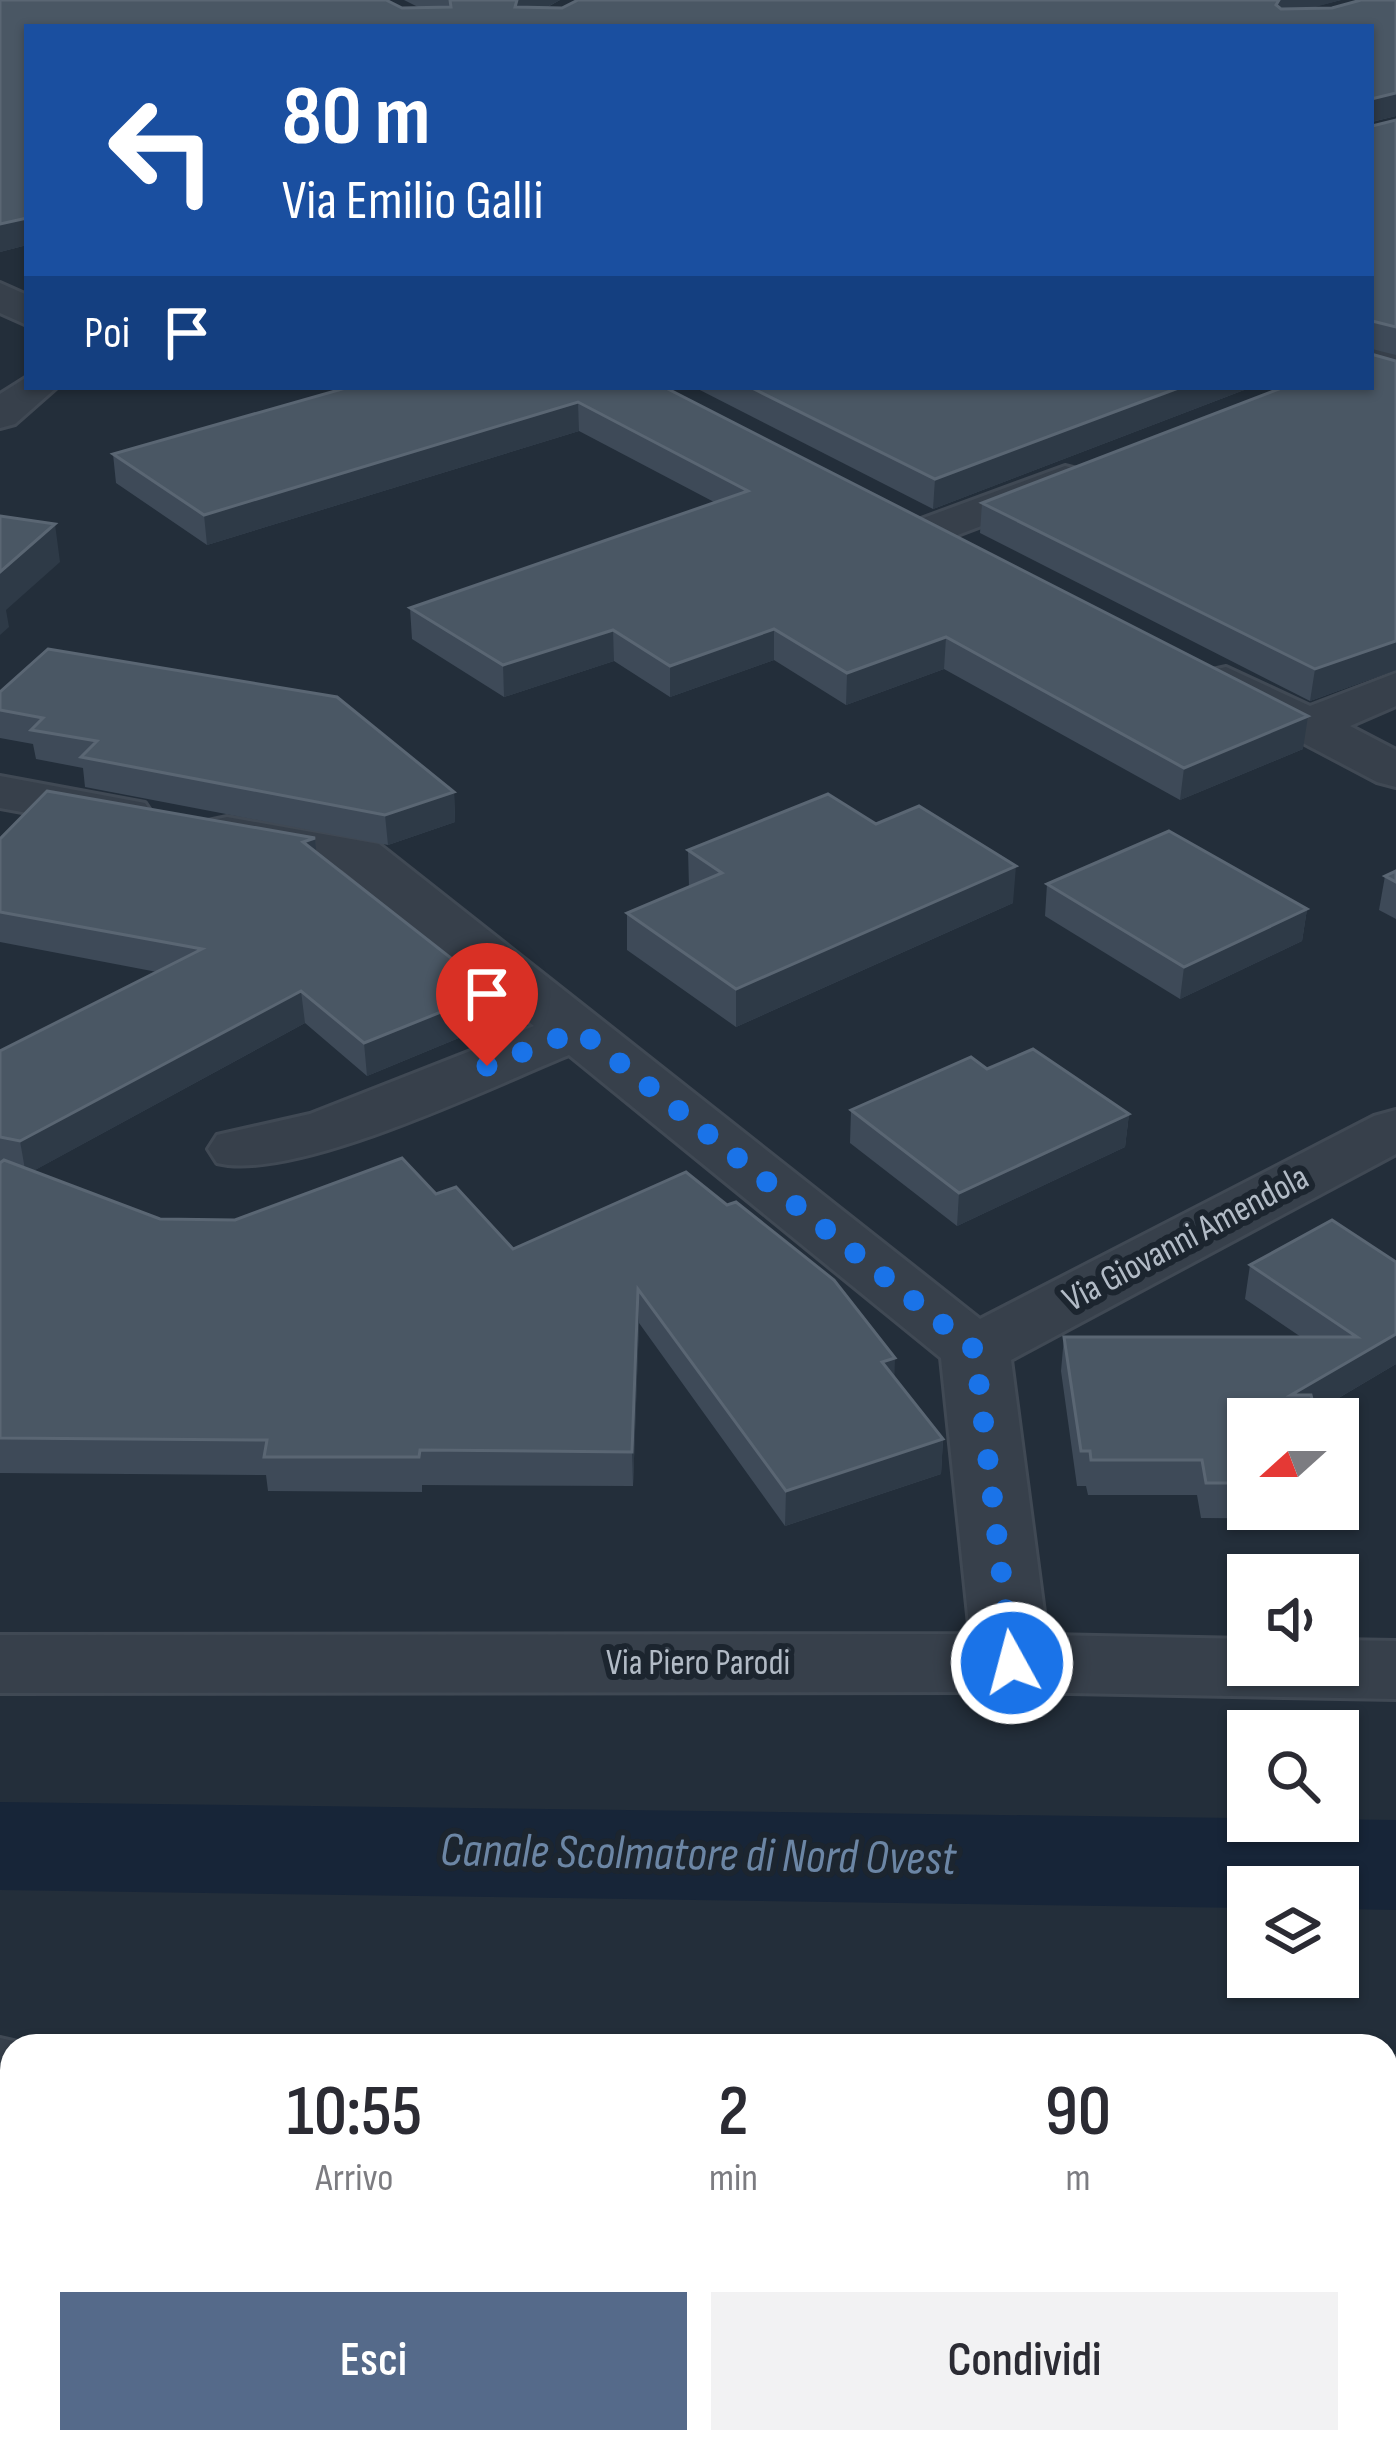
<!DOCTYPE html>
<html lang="it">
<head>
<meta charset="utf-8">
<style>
	body { margin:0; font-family:"Sofia Sans Condensed",sans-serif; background:#f2f2f3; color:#2b2b33; height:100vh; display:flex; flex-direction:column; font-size:45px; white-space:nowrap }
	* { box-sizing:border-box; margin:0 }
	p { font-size:39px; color:#7c7c81 }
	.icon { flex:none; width:66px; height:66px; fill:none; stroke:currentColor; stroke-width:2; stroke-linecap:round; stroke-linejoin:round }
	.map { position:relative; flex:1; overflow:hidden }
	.sheet { position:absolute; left:0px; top:2034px; width:1398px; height:420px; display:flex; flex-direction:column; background:#fff; border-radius:36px 36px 0 0; box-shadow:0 3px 9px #0004 }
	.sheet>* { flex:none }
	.guide { position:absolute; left:24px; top:24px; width:1350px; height:366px; border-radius:0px; box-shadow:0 3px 9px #0004; background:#1a4fa0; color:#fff; overflow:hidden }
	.needle { width:78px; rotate:249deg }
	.fabs { position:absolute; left:1227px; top:1398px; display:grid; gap:24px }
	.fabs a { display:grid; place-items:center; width:132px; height:132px; border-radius:0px; background:#fff; box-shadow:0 3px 9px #0004; font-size:60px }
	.pin { position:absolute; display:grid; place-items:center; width:102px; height:102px; color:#fff; margin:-123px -51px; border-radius:50% 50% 50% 0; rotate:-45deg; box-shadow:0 0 12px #0007 }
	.pin .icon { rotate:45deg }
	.me { position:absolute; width:132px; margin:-66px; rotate:353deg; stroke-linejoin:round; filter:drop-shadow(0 0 9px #0008) }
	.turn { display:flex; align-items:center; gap:42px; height:252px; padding:0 60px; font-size:54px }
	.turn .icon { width:156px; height:156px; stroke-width:2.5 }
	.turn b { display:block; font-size:84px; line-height:102px }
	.then { display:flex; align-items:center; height:114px; padding:0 60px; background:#0003; gap:24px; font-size:45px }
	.eta { display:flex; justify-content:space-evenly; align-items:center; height:204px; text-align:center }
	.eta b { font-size:72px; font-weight:600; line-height:84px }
	.button { display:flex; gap:24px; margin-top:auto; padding:24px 60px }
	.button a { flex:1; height:138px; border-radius:0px; background:#556a8a; color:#fff; font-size:48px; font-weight:600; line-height:138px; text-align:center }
	.button a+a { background:#f2f2f3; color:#2b2b33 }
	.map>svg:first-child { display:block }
</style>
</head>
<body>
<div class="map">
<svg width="1396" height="2454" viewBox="0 0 1396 2454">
	<rect width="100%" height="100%" fill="#232e3a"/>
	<path fill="#253a3b" d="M1386,2154H1396V2454H315L321,2442H1386Z"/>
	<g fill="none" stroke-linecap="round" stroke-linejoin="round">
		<path fill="#172538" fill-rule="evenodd" d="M0,1802L1396,1820V1910L1338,1909V1887H1248V1908L0,1890Z"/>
		<defs>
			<g id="minor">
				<path d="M0,283L27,295V325L0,313Z"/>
				<path d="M1396,339V366L1371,373V346Z"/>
				<path d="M27,377V387H57L15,424L0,428V394Z"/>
				<path d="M1065,466L1081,470L1087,479L1081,488L934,544L918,540L911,530L918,520Z"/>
				<path d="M1226,667L1310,706L1396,673V706L1350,726L1396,750V787L1377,782L1208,693L1201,682L1208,671Z"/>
				<path d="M0,776L145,803L153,815L145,827L126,831L0,808Z"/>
				<path d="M227,817L379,844L980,1319L1374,1116L1396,1110V1154L1011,1360L1047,1635L1248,1639V1665H1338V1640L1396,1641V1699L1012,1692L0,1693V1635L970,1634L941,1358L569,1055C490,1087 296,1182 217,1163L208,1149L217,1135L310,1114L534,1026L342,870L208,845L200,833L208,821Z"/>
				<path d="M0,2038L35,2046H12V2114H0Z"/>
				<rect x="1386" y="2057" width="10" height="76"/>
				<path d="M178,2442H279L274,2454H173Z"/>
			</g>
		</defs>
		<use href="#minor" stroke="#404954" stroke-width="6"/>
		<use href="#minor" fill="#37404b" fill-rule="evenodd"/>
	</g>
	<g fill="#3e4a58">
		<path d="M0,0H386L402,8H420L404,0H560L546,8H562L578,0H1341L1309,8H1332L1361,0H1396V116L1372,122V126L1396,120V355L1372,349L1371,354L1396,361V670L1310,701L980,533L982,503L1284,387H1371V27H27V245L0,252Z"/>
		<path d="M664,387L1303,749L1180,800L944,669L846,705L774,660L670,697L614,661L504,697L412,639L410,608L714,502L579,431L207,545L116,483L113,454Z"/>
		<path d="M694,387H1252L933,509Z"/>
		<path d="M0,692L454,792L455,822L388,845L85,787L83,768L36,759L33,744L0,738Z"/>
		<path d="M876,824L1013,903L736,1027L627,950V913L689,887L688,850Z"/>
		<path d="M315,838L316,853L495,1023L367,1076L305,1023L33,1171L160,1219L235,1220L436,1194L513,1249L894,1378L943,1439L941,1474L785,1526L639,1323L633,1486L422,1485V1492L268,1491L266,1475L0,1473V1051L157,972L0,942V839Z"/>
		<path d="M1396,871V919L1379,910L1385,876Z"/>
		<path d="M1047,884L1307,909L1302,941L1180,999L1045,916Z"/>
		<path d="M987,1069L1129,1114L1125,1147L957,1226L850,1143L851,1110Z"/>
		<path d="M1250,1265L1396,1364L1315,1412L1248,1419V1509H1329L1327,1519L1201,1518L1197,1495H1088L1086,1486H1077L1061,1371L1064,1337H1301L1245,1299Z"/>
	</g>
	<g fill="#2e3a47">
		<path d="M516,0H560L517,23L515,7Z"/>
		<path d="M1279,0H1341L1282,16L1276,5Z"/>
		<path d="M1396,93V116L1371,122V99Z"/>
		<path d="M27,218V245L0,252V224Z"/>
		<path d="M1181,387H1252L933,509L935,479Z"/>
		<path d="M578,402L579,431L207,545L204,515Z"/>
		<path d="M55,524L60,562L6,610L9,627L0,635V572Z"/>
		<path d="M774,629V660L670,697V666Z"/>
		<path d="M613,630L614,661L504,697L503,665Z"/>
		<path d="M946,637L944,669L846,705L847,673Z"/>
		<path d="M1396,641V670L1310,701L1315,669Z"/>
		<path d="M1308,716L1303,749L1180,800L1184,768Z"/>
		<path d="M454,792L455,822L388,845L385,815Z"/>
		<path d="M315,838L318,869L303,842Z"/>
		<path d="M1016,866L1013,903L736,1027V989Z"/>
		<path d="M1307,909L1302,941L1180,999L1184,967Z"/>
		<path d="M301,991L305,1023L26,1175L20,1141Z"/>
		<path d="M493,991L495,1023L367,1076L364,1043Z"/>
		<path d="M1129,1114L1125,1147L957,1226L959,1193Z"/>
		<path d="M638,1289L639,1323L633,1486L632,1452Z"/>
		<path d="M1396,1334V1364L1303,1419L1291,1395Z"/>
		<path d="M895,1358L894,1392L882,1362Z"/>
		<path d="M943,1439L941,1474L785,1526L786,1491Z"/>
	</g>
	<g fill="#4a5764" stroke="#5a6673" stroke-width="3">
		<path d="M0,0H386L402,8L451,7L450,0H517L515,7L562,8L578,0H1279L1276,5L1281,9L1332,8L1361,0H1396V93L1371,99V27H27V218L0,224Z"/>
		<path d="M1371,107L1372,126L1396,120V327L1372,321L1371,354L1396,361V641L1315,669L982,503L1284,387H1371Z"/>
		<path d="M349,387H664L1308,716L1184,768L946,637L847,673L774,629L670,666L613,630L503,665L410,608L748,491L578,402L204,515L113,454Z"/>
		<path d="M750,387H1181L935,479Z"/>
		<path d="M0,516L55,524L0,572Z"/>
		<path d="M48,649L337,697L454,792L385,815L81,757L97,741L31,730L43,718L0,710V692Z"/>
		<path d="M47,791L315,838L303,842L493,991L364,1043L301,991L20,1141L0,1137V1051L202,949L0,912V839Z"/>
		<path d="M828,794L876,824L919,806L1016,866L736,989L627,913L722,873L688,850Z"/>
		<path d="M1169,831L1307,909L1184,967L1047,884Z"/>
		<path d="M1396,871V882L1385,876Z"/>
		<path d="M1033,1049L1129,1114L959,1193L851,1110L971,1057L987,1069Z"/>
		<path d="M402,1158L436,1194L456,1187L513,1249L686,1172L727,1205L736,1202L834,1280L895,1358L882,1362L943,1439L786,1491L638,1289L632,1452L420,1450L419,1457H264L267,1440L0,1438V1163L4,1160L160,1219L235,1220Z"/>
		<path d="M1332,1220L1396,1262V1334L1291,1395H1311L1317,1419H1248V1483H1206L1202,1460H1091L1090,1451H1081L1064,1337H1357L1250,1265Z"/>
	</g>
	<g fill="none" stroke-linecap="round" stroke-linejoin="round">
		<path stroke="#1a73e8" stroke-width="21" stroke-dasharray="0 37.8" d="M487,1066L579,1030L975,1350L1012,1663"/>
	</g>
	<g text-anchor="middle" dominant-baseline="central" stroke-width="12" stroke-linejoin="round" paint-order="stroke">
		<g font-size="36" fill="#b2bbc6" stroke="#1c252f">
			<text transform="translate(1186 1239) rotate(-28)">Via Giovanni Amendola</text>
			<text x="698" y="1663">Via Piero Parodi</text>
		</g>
		<g font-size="48" font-style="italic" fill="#6c86a5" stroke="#1c252f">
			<text transform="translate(698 1855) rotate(1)">Canale Scolmatore di Nord Ovest</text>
		</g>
	</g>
</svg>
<div class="fabs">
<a><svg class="needle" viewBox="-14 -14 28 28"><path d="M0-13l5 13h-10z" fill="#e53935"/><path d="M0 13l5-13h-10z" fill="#7c7c81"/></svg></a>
<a><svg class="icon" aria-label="sound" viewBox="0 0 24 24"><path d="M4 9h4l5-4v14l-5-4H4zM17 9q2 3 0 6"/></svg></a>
<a><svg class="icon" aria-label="search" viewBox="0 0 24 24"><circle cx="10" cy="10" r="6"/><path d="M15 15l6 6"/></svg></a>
<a><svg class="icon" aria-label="layers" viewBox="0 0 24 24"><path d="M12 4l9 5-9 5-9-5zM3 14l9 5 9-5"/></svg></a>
</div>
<div class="pin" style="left:487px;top:1066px;background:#d93025"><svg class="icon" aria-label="arrive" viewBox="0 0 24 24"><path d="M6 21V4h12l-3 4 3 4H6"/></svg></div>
<svg class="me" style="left:1012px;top:1663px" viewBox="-20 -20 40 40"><circle r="17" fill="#1a73e8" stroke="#fff" stroke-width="3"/><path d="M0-11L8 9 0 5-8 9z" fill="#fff"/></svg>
<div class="guide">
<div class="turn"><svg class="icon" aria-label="left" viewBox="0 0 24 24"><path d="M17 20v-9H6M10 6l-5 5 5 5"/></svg><div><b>80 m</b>Via Emilio Galli</div></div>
<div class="then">Poi<svg class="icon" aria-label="arrive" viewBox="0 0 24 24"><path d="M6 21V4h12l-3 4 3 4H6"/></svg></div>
</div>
<section class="sheet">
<div class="eta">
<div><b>10:55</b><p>Arrivo</p></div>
<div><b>2</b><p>min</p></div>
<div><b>90</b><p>m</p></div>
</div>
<div class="button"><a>Esci</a><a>Condividi</a></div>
</section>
</div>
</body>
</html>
